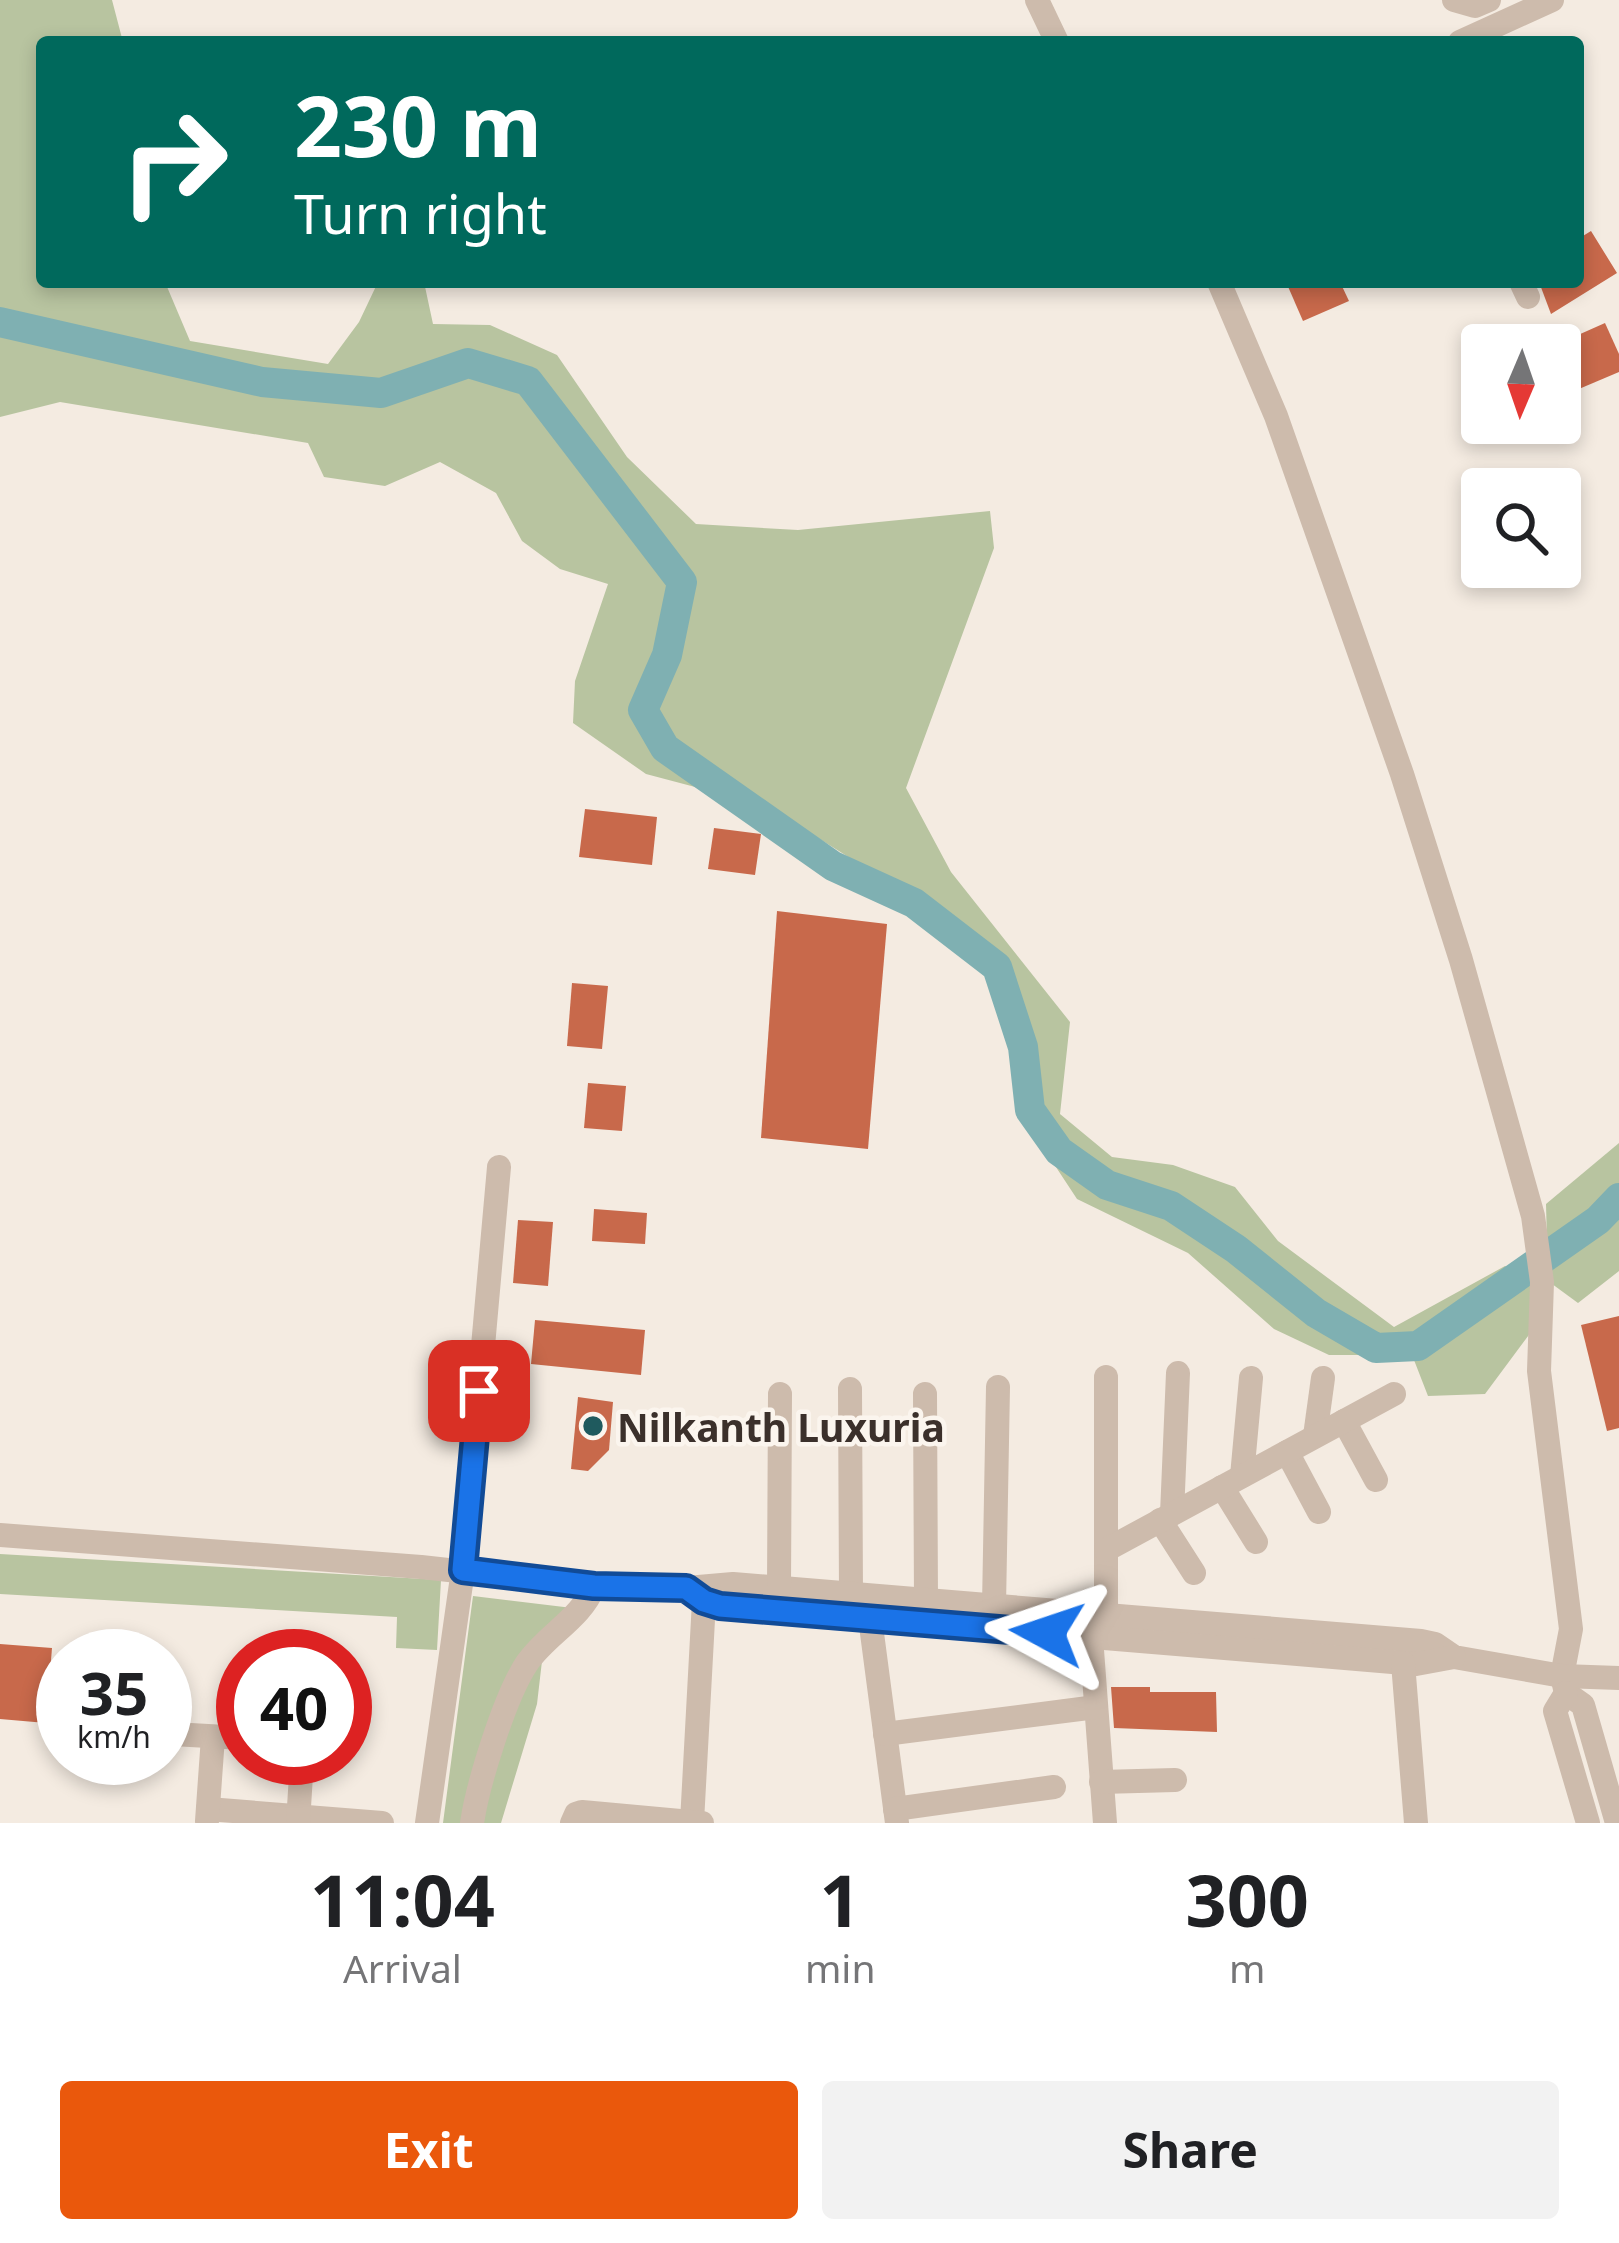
<!DOCTYPE html>
<html lang="en">
<head>
<meta charset="utf-8">
<style>
	body { margin:0; font-family:"Noto Sans",sans-serif; background:#f2f2f2; color:#202124; height:100vh; display:flex; flex-direction:column; font-size:45px; white-space:nowrap }
	* { box-sizing:border-box; margin:0 }
	p { font-size:39px; color:#757577 }
	.icon { flex:none; width:66px; height:66px; fill:none; stroke:currentColor; stroke-width:2; stroke-linecap:round; stroke-linejoin:round }
	.map { position:relative; height:1823px; overflow:hidden }
	.details { display:flex; flex-direction:column; background:#fff; flex:1 }
	.details>* { flex:none }
	.hud { position:absolute; left:36px; top:36px; width:1548px; height:252px; border-radius:12px; box-shadow:0 6px 18px #0003; background:#00695c; color:#fff; overflow:hidden }
	.needle { width:78px; rotate:182deg }
	.tools { position:absolute; left:1461px; top:324px; display:grid; gap:24px }
	.tools a { display:grid; place-items:center; width:120px; height:120px; border-radius:12px; background:#fff; box-shadow:0 6px 18px #0003; font-size:60px }
	.speed { position:absolute; left:36px; top:1629px; display:flex; gap:24px; font-size:60px; font-weight:700; text-align:center }
	.speed>* { display:grid; place-content:center; width:156px; height:156px; border-radius:50%; background:#fff; box-shadow:0 6px 18px #0003; line-height:1 }
	.speed small { font-size:30px; font-weight:400 }
	.speed .limit { border:18px solid #d22; background:#fff; color:#111 }
	.pin { position:absolute; display:grid; place-items:center; width:102px; height:102px; color:#fff; margin:-51px; border-radius:24px; box-shadow:0 6px 18px #0006 }
	.me { position:absolute; width:132px; margin:-66px; rotate:275deg; stroke-linejoin:round; filter:drop-shadow(0 0 9px #0008) }
	.turn { display:flex; align-items:center; gap:42px; height:252px; padding:0 60px; font-size:54px }
	.turn .icon { width:156px; height:156px; stroke-width:2.5 }
	.turn b { display:block; font-size:84px; line-height:102px }
	.eta { display:flex; justify-content:space-evenly; align-items:center; height:204px; text-align:center }
	.eta b { font-size:72px; font-weight:700; line-height:84px }
	.primary-button { display:flex; gap:24px; margin-top:auto; padding:24px 60px }
	.primary-button a { flex:1; height:138px; border-radius:12px; background:#ea580c; color:#fff; font-size:48px; font-weight:700; line-height:138px; text-align:center }
	.primary-button a+a { background:#f2f2f2; color:#202124 }
	.map>svg:first-child { display:block }
</style>
</head>
<body>
<div class="map">
<svg width="1619" height="1823" viewBox="0 0 1619 1823">
	<rect width="100%" height="100%" fill="#f4ebe1"/>
	<g fill="#b8c4a0">
		<path d="M0,0H112L123,42H42V282H165L190,341L328,364L359,322L378,282H424L433,324L490,325L557,355L627,457L696,524L798,530L990,511L994,548L906,788L951,872L1070,1022L1060,1114L1112,1157L1173,1165L1235,1187L1278,1241L1394,1327L1505,1266L1531,1282V1332L1485,1394L1428,1396L1414,1360L1399,1355H1329L1274,1329L1188,1253L1077,1199L1027,1123L1037,1043L1005,964L957,925L767,806L646,774L573,723L575,681L608,584L560,569L522,541L496,493L440,462L385,486L324,477L308,443L60,402L0,417Z"/>
		<path d="M1619,1143V1271L1578,1303L1548,1281L1546,1204Z"/>
		<path d="M0,1554L441,1580L437,1650L396,1648L397,1617L0,1594Z"/>
		<path d="M473,1596L589,1610L542,1661L537,1704L501,1823H443Z"/>
	</g>
	<g fill="none" stroke-linecap="round" stroke-linejoin="round">
		<path stroke="#7fb0b2" stroke-width="30" d="M0,322L262,382L381,393L468,363L528,381L682,582L667,655L643,710L665,748L833,866L914,903L997,967L1023,1047L1030,1110L1059,1151L1107,1185L1171,1206L1236,1249L1316,1313L1376,1348L1418,1346L1598,1220L1619,1198"/>
	</g>
	<g fill="#c8694b">
		<path d="M1591,231L1617,273L1551,314L1539,282H1578V239Z"/>
		<path d="M1286,282H1340L1349,301L1303,321Z"/>
		<path d="M1605,323L1619,354V372L1560,397V343Z"/>
		<path d="M585,809L657,817L652,865L579,857Z"/>
		<path d="M714,828L761,834L755,875L708,869Z"/>
		<path d="M777,911L887,924L868,1149L761,1138Z"/>
		<path d="M572,983L608,986L602,1049L567,1046Z"/>
		<path d="M588,1083L626,1086L622,1131L584,1128Z"/>
		<path d="M594,1209L647,1213L645,1244L592,1241Z"/>
		<path d="M518,1220L553,1222L548,1286L513,1283Z"/>
		<path d="M1619,1316V1428L1607,1431L1581,1325Z"/>
		<path d="M535,1320L645,1330L641,1375L531,1364Z"/>
		<path d="M578,1397L613,1402L609,1450L588,1471L571,1469Z"/>
		<path d="M0,1644L52,1648L46,1723L0,1719Z"/>
		<path d="M1111,1687H1150V1692H1216L1217,1732L1114,1728Z"/>
	</g>
	<g fill="none" stroke-linecap="round" stroke-linejoin="round">
		<g stroke="#cdbbac" stroke-width="24">
			<path d="M1037,0L1057,42"/>
			<path d="M1454,0L1475,6L1489,0"/>
			<path d="M1460,42L1552,0"/>
			<path d="M1219,282L1276,416L1402,774L1461,960L1533,1216L1542,1282L1539,1371L1571,1629L1562,1676L1566,1693L1583,1705L1617,1823"/>
			<path d="M1521,282L1528,297"/>
			<path d="M1106,1377V1615"/>
			<path d="M850,1389L851,1594"/>
			<path d="M925,1394L926,1600"/>
			<path d="M1344,1421L1376,1480"/>
			<path d="M1315,1436L1323,1378"/>
			<path d="M1287,1452L1319,1512"/>
			<path d="M1242,1476L1251,1378"/>
			<path d="M1222,1487L1256,1542"/>
			<path d="M1172,1514L1178,1373"/>
			<path d="M1160,1520L1194,1573"/>
			<path d="M0,1535L421,1567L594,1586L687,1588L733,1584L1421,1641L1435,1644L1454,1657L1562,1676L1619,1678"/>
			<path d="M1106,1550L1394,1394"/>
			<path d="M687,1588L704,1601L720,1606L1416,1664L1454,1657"/>
			<path d="M779,1588L780,1394"/>
			<path d="M994,1606L998,1387"/>
			<path d="M870,1618L897,1823"/>
			<path d="M1091,1637L1105,1823"/>
			<path d="M1403,1663L1416,1823"/>
			<path d="M1566,1693L1555,1711L1588,1823"/>
			<path d="M173,1734L243,1738"/>
			<path d="M885,1734L1096,1707"/>
			<path d="M1101,1782L1175,1780"/>
			<path d="M208,1809L382,1823"/>
			<path d="M895,1809L1054,1787"/>
			<path d="M207,1821L213,1737"/>
			<path d="M692,1822L704,1601"/>
			<path d="M298,1823L302,1759"/>
			<path d="M427,1823L463,1570L499,1167"/>
			<path d="M472,1823C478,1783 505,1696 527,1663C547,1634 581,1619 594,1586"/>
			<path d="M572,1823L576,1814L582,1812L702,1823"/>
		</g>
	</g>
	<g fill="none" stroke-linecap="round" stroke-linejoin="round">
		<defs>
			<path id="route" d="M479,1391L463,1570L594,1586L686,1588L704,1601L720,1606L1047,1633"/>
		</defs>
		<use href="#route" stroke="#114b97" stroke-width="30"/>
		<use href="#route" stroke="#1a73e8" stroke-width="21"/>
	</g>
	<circle fill="#1f5a5e" stroke="#fbf5ee" stroke-width="4.5" cx="593" cy="1426" r="12"/>
	<g text-anchor="middle" dominant-baseline="central" stroke-width="9" stroke-linejoin="round" paint-order="stroke">
		<g font-size="39" font-weight="bold" fill="#3b302b" stroke="#fbf5ee" text-anchor="start">
			<text x="617" y="1426">Nilkanth Luxuria</text>
		</g>
	</g>
</svg>
<div class="tools">
<a><svg class="needle" viewBox="-14 -14 28 28"><path d="M0-13l5 13h-10z" fill="#e53935"/><path d="M0 13l5-13h-10z" fill="#757577"/></svg></a>
<a><svg class="icon" aria-label="search" viewBox="0 0 24 24"><circle cx="10" cy="10" r="6"/><path d="M15 15l6 6"/></svg></a>
</div>
<div class="speed"><div>35<small>km/h</small></div><div class="limit">40</div></div>
<div class="pin" style="left:479px;top:1391px;background:#d93025"><svg class="icon" aria-label="arrive" viewBox="0 0 24 24"><path d="M6 21V4h12l-3 4 3 4H6"/></svg></div>
<svg class="me" style="left:1047px;top:1633px" viewBox="-20 -20 40 40"><path d="M0-17L14 15 0 8-14 15z" fill="#1a73e8" stroke="#fff" stroke-width="4"/></svg>
<div class="hud">
<div class="turn"><svg class="icon" aria-label="right" viewBox="0 0 24 24"><path d="M7 20v-9h11M14 6l5 5-5 5"/></svg><div><b>230 m</b>Turn right</div></div>
</div>
</div>
<section class="details">
<div class="eta">
<div><b>11:04</b><p>Arrival</p></div>
<div><b>1</b><p>min</p></div>
<div><b>300</b><p>m</p></div>
</div>
<div class="primary-button"><a>Exit</a><a>Share</a></div>
</section>
</body>
</html>
